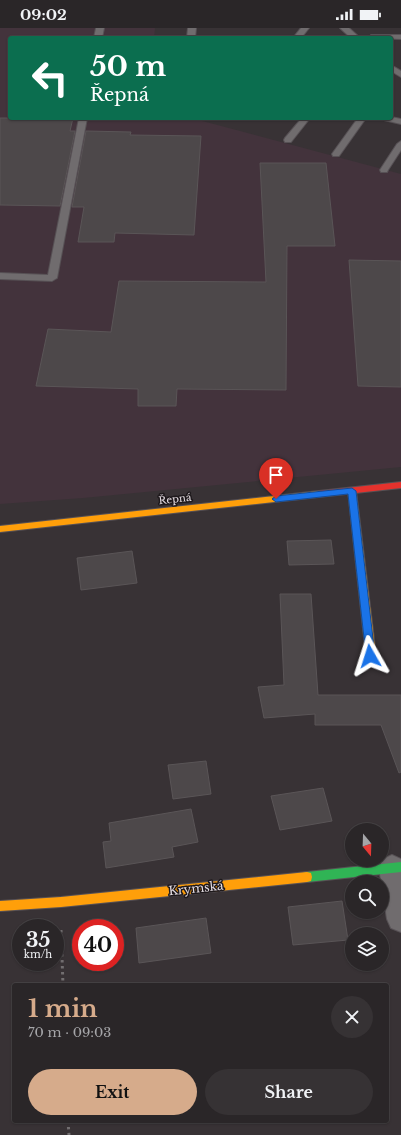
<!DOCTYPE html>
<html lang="en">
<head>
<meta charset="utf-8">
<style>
	body { margin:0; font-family:"Libre Baskerville",serif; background:#363234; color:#f1f3f6; height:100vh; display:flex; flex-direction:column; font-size:15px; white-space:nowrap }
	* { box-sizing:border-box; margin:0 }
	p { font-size:13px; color:#a5a5a8 }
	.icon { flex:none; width:22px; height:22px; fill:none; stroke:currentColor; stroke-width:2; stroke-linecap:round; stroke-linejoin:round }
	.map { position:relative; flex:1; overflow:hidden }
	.drawer { position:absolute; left:12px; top:955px; width:377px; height:140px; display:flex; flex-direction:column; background:#2a2628; border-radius:4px; box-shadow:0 1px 3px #0004,0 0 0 1px #464345 }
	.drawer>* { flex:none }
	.hud { position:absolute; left:8px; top:8px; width:385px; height:84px; border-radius:4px; box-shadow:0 1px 3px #0004,0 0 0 1px #464345; background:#0b6e4f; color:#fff; overflow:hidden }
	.needle { width:26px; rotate:161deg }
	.fabs { position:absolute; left:345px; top:795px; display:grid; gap:8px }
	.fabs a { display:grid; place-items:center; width:44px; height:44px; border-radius:50%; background:#2a2628; box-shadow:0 1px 3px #0004,0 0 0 1px #464345; font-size:20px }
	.speed { position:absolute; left:12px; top:891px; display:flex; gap:8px; font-size:20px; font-weight:700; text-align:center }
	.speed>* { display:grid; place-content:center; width:52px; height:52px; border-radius:50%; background:#2a2628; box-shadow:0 1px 3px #0004,0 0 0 1px #464345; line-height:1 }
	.speed small { font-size:10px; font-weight:400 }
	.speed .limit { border:6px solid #d22; background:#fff; color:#111 }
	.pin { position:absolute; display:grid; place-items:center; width:34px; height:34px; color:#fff; margin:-41px -17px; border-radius:50% 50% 50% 0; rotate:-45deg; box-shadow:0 0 4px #0007 }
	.pin .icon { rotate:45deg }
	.me { position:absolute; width:44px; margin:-22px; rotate:354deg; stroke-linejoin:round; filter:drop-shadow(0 0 3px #0008) }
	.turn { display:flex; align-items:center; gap:14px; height:84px; padding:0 16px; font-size:18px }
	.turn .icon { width:52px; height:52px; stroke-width:2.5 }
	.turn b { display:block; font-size:28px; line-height:34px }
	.round { display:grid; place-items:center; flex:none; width:42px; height:42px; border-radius:21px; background:#363234 }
	.summary { display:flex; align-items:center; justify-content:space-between; height:68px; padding:0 16px }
	h1 { font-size:24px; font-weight:700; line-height:30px; color:#d6ab8b }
	.action { display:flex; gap:8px; margin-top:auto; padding:8px 16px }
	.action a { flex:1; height:46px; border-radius:24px; background:#d6ab8b; color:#111; font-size:16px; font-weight:700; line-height:46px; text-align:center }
	.action a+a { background:#363234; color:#f1f3f6 }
	.status { display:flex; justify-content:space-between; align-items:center; height:28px; padding:0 20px; background:#2a2628; direction:ltr }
	.status svg { height:11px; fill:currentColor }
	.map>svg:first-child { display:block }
</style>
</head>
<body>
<div class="status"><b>09:02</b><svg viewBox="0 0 49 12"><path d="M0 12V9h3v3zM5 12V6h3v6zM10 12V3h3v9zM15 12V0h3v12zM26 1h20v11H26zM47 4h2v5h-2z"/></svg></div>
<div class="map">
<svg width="401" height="1107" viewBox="0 0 401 1107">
	<rect width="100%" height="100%" fill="#383235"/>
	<path fill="#43333c" d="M0,0H155L154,10H10V90H191L401,146V439L83,470L0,476Z"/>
	<g fill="#4d484a" stroke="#5a5557">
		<path d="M0,90H73L70,103H75L60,178L0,177Z"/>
		<path d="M86,103L131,104L130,107L201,108L194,207L115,205L114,214H78L84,179H72Z"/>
		<path d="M260,135H326L335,218H287L286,362L177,361L176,378H138V361L36,358L48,301L111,304L119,253L266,254Z"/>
		<path d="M349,232L401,233V359L358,358Z"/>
		<path d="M331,512L334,536L289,537L287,513Z"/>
		<path d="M132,523L137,555L81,562L77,530Z"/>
		<path d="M280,566H311L318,667H401V744L399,745L381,697H315V686L264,690L258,659L284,657Z"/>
		<path d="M206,733L211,766L173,771L168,737Z"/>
		<path d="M323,760L332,793L280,802L271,768Z"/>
		<path d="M191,781L198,814L172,819L174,829L106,840L103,814L111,813L109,795Z"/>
		<path d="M342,873L348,912L293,917L288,879Z"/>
		<path d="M206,890L211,925L139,935L136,900Z"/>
	</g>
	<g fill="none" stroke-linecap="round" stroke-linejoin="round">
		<defs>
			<g id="lane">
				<path d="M96,0H104L102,10H94Z"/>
				<path d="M188,0H196L195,10H187Z"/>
				<path d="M301,0H309L301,10H293Z"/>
				<path d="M340,0H349L360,10H351Z"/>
				<path d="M371,7H401V11L371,10Z"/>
				<path d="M391,37L401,43V49L391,43Z"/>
				<path d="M391,89L401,91V96L384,92L383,90H391Z"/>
				<path d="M79,90H87L57,250L52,253L0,251V245L48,247Z"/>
				<path d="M302,90H310L291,114H285L284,112L285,110Z"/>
				<path d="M358,90H366L339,128H333L332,126Z"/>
				<path d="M401,113V122L388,142L387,144H381L380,142L397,116Z"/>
			</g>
			<path id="street" d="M392,827L401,831V904L391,900L387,891L379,840L383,831Z"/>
			<path id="fast" d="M401,834V844L307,854L303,853L302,849L303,845L307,844Z"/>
			<g id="slow">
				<path d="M352,460L356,463L376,628L374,631L371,632L368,631L366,628L348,463Z"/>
				<path d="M319,463L323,466L319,469L0,504V498Z"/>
				<path d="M307,844L311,845L312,849L311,853L307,854L61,879L0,883V873L61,869Z"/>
			</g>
			<path id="jam" d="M401,454V460L319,469L315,466L319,463Z"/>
		</defs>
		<use href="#lane" stroke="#575155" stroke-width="2"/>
		<use href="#street" stroke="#575155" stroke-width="2"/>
		<use href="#fast" stroke="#575155" stroke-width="2"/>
		<use href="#slow" stroke="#575155" stroke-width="2"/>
		<use href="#jam" stroke="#575155" stroke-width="2"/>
		<g stroke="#726e70" stroke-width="3" stroke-dasharray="2.5 3.5" stroke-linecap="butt">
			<path d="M61,902L63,957"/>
			<path d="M68,1093L69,1107"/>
		</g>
		<use href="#lane" fill="#706c6e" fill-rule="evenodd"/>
		<use href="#street" fill="#706c6e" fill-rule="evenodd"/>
		<use href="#fast" fill="#30b455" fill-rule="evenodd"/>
		<use href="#slow" fill="#ff9f0a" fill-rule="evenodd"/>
		<use href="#jam" fill="#e5322d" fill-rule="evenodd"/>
	</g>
	<path fill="#1a73e8" stroke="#114b97" d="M352,460L356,463L375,628L374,631H367L366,628L348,466L276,474L272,471L276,468Z"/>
	<g text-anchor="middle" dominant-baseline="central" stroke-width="3" stroke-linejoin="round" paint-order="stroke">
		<g font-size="10" fill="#e5dde2" stroke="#1e191c">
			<text transform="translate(175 471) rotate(-6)">Řepná</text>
		</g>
		<g font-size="12" fill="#e5dde2" stroke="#1e191c">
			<text transform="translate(196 860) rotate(-6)">Krymská</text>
		</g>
	</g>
</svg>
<div class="fabs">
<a><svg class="needle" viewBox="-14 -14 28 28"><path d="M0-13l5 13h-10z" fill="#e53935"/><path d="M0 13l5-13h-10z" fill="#a5a5a8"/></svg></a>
<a><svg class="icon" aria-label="search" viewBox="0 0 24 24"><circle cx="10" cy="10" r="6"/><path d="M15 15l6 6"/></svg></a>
<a><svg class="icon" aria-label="layers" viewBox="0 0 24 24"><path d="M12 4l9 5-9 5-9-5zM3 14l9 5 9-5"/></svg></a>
</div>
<div class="speed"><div>35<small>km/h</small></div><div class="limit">40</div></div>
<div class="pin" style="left:276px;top:471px;background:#d93025"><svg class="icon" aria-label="arrive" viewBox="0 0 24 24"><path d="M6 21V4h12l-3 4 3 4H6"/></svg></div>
<svg class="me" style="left:370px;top:628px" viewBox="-20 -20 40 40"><path d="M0-17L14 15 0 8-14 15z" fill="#1a73e8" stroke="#fff" stroke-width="4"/></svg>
<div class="hud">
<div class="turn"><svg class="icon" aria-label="left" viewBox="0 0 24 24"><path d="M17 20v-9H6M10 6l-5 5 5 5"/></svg><div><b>50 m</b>Řepná</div></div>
</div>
<section class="drawer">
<div class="summary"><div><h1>1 min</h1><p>70 m · 09:03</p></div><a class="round"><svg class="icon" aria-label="close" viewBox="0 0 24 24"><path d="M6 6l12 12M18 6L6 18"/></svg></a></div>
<div class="action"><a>Exit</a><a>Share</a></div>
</section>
</div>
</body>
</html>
